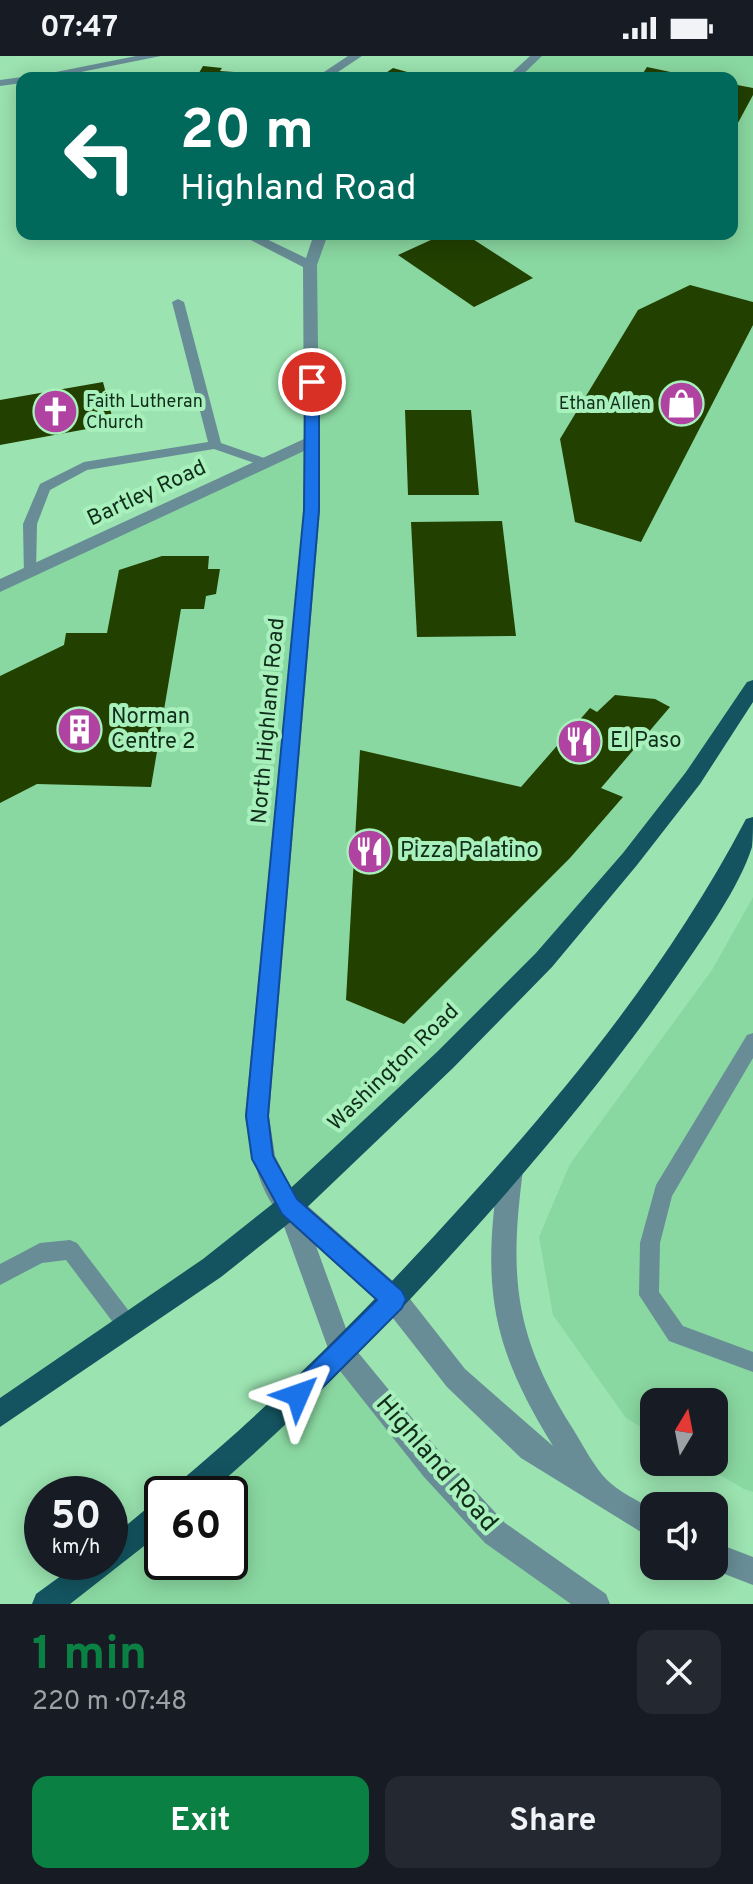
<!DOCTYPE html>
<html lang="en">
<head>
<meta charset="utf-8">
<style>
	body { margin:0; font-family:Overpass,sans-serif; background:#242831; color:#f1f3f6; height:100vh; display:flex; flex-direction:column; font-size:30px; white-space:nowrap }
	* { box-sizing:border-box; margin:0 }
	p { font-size:26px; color:#9ea1a6 }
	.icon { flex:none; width:44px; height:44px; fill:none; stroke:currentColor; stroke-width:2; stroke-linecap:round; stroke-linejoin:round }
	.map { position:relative; height:1548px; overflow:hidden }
	.side { display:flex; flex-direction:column; background:#171b24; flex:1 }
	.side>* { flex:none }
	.top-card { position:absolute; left:16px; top:16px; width:722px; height:168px; border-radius:16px; box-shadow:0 4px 20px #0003; background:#00695c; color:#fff; overflow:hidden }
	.needle { width:52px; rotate:10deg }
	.fabs { position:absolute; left:640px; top:1332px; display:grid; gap:16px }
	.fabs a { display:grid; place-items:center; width:88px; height:88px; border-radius:16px; background:#171b24; box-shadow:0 4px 20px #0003; font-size:40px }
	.speed { position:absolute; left:24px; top:1420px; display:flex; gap:16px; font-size:40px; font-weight:700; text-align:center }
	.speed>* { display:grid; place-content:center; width:104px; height:104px; border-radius:50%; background:#171b24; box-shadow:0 4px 20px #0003; line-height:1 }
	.speed small { font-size:20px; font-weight:400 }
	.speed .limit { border:4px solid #111; border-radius:12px; background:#fff; color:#111 }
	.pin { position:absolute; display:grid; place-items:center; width:68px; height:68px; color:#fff; margin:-34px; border:4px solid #fff; border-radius:50%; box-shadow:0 2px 8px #0007 }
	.me { position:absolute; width:88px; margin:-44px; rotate:47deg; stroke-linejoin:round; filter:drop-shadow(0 0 6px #0008) }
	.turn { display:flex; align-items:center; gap:28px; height:168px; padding:0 32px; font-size:36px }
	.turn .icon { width:104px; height:104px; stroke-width:2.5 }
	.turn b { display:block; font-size:56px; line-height:68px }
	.round { display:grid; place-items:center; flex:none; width:84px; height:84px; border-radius:16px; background:#242831 }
	.head { display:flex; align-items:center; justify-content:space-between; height:136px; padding:0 32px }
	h1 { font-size:48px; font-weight:700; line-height:60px; color:#0b8043 }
	.cta { display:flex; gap:16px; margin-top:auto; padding:16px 32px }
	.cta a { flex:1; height:92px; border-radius:16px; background:#0b8043; color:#fff; font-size:32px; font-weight:700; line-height:92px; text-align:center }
	.cta a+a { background:#242831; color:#f1f3f6 }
	.status { display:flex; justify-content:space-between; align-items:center; height:56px; padding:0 40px; background:#171b24; direction:ltr }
	.status svg { height:22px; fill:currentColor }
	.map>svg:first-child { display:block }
</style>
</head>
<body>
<div class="status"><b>07:47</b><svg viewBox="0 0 49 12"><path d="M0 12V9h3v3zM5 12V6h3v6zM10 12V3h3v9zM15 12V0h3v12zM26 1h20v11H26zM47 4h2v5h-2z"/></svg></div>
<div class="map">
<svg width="753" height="1548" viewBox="0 0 753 1548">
	<rect width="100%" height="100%" fill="#9be3b0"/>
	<g fill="#8ad8a1">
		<path d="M536,0H753V631L630,803L289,1151L0,1358V530L313,385L310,209L321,178H732V22H512Z"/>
		<path d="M753,841V1436L744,1433L698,1406H714V1346H654V1379L626,1362L553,1259L539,1181L570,1108L712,914Z"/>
		<path d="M342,1297L434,1411L596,1548H46L110,1506L162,1458V1506H230V1438H187Z"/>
	</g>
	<g fill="#224000">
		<path d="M203,10L222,12L220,15L234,16L231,22H196Z"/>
		<path d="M647,11L694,21V22H640Z"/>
		<path d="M393,12L425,21V22L383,19Z"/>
		<path d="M732,28L753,32V39L732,78Z"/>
		<path d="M444,178H465L533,222L474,251L398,199Z"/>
		<path d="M690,229L753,246V269L641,486L575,466L560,383L638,254Z"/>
		<path d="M103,326L114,368L0,389V344Z"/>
		<path d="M405,354H471L479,439H408Z"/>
		<path d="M502,465L516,580L417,581L411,466Z"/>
		<path d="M162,500H209L208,513H220L216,538L206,540L204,553H181L151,731L37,728L0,747V620L64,589L66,577H107L119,514Z"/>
		<path d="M615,639L655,643L670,651L601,732L623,741L570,802L404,968L346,944L360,694L521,731L590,652L597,656Z"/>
	</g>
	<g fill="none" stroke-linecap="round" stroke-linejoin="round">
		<g fill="#688d96" fill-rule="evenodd">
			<path d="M178,243L184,246L221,387L270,404L272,407L266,411L214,393L87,414L50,434L37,468L36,517L34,520H24L23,468L40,428L84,406L208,386L172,246Z"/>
			<path d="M753,977V1002L672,1140L660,1187L659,1236L683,1270L753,1296V1316L669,1285L639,1239L640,1187L656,1129L747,979Z"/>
			<path d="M70,1184L77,1187L135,1263L138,1270L135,1277L128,1280L121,1277L66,1204L42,1207L0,1229V1208L40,1187Z"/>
		</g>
		<g fill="#688d96" fill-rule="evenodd">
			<path d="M136,0H161L51,22H26Z"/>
			<path d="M348,0H362L329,22H315Z"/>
			<path d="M530,0H542L519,22H506Z"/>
			<path d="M22,21L26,22H22V27L0,30V24Z"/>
			<path d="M239,178H256L306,202L314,178H328L317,209L320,454L269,1060L275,1100L301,1151L298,1160L289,1163C261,1152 249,1087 245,1060L304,454V395L0,536V523L304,383L303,211Z"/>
		</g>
		<g fill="#688d96" fill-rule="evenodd">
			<path d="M511,1102L519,1106L523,1114C509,1221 514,1280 573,1373C583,1389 594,1411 607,1424C619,1436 639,1445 654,1454V1484L521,1402L447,1331L385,1252L316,1190L352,1289L444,1401L505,1467L606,1538L610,1548H571L485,1487L424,1421L333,1306L277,1151L280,1142L289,1139L301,1144L403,1234L465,1313L553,1390C490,1288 482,1231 499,1114L503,1106Z"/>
			<path d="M714,1486L753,1501V1529L704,1510H714Z"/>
		</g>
		<g fill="#135460" fill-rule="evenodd">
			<path d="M753,624V646L700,728L637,809L552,911L453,1012L298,1160L221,1221L0,1371V1342L203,1203L280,1142L437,996L536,897L623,797L686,716L747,626Z"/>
			<path d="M753,761C753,770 753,782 752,791C739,832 704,880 679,917C619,1005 550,1088 479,1168C394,1263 305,1355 208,1438H173L177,1428C281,1341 376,1245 467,1144C574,1026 672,904 746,763Z"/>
			<path d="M162,1444V1476L70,1548H32L36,1538L80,1506H110V1483L152,1448Z"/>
		</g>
	</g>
	<path fill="#1a73e8" stroke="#114b97" stroke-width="2" d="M312,322L319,326V454L268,1060L273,1100L297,1143L402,1235L406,1243L402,1252L307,1347L298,1351L290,1347L286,1339L290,1330L377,1244L282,1158L252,1103L246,1060L304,454L305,326Z"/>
	<defs>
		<symbol id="shop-disc" viewBox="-11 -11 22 22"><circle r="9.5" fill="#b043a2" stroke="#a8f0bc"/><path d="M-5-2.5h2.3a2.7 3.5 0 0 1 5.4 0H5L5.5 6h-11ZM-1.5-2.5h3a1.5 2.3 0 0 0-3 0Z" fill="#fff"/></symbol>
		<symbol id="church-disc" viewBox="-11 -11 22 22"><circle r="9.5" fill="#b043a2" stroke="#a8f0bc"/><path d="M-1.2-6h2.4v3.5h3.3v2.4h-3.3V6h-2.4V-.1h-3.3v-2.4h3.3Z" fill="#fff"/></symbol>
		<symbol id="building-disc" viewBox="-11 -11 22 22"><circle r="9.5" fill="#b043a2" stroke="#a8f0bc"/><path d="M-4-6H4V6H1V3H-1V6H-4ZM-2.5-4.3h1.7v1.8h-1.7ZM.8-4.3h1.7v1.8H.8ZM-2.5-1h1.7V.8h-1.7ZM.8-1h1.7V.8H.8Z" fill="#fff"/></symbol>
		<symbol id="restaurant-disc" viewBox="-11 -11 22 22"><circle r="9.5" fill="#b043a2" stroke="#a8f0bc"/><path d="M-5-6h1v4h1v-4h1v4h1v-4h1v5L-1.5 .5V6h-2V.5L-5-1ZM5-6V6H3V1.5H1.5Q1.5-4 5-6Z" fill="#fff"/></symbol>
	</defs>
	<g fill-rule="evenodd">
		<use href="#shop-disc" x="656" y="322" width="51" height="51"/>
		<use href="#church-disc" x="30" y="330" width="51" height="51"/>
		<use href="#building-disc" x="54" y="648" width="51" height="51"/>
		<use href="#restaurant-disc" x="554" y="660" width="51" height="51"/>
		<use href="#restaurant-disc" x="344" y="770" width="51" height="51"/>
	</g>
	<g text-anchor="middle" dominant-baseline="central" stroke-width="8" stroke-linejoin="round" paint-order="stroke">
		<g font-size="18" fill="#112e1b" stroke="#a8f0bc" text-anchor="start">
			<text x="86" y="346">Faith Lutheran<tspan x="86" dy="21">Church</tspan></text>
			<text x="651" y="348" text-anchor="end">Ethan Allen</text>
		</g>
		<g font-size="22" fill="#112e1b" stroke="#a8f0bc">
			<text transform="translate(147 438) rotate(-25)">Bartley Road</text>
			<text transform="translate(269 665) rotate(-85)">North Highland Road</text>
			<text transform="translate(394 1012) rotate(-44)">Washington Road</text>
		</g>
		<g font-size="22" fill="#112e1b" stroke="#a8f0bc" text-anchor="start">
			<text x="111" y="661">Norman<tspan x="111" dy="25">Centre 2</tspan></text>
			<text x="610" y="685">El Paso</text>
			<text x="400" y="795">Pizza Palatino</text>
		</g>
		<g font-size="26" fill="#112e1b" stroke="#a8f0bc">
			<text transform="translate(436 1408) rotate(49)">Highland Road</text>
		</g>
	</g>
</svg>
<div class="fabs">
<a><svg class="needle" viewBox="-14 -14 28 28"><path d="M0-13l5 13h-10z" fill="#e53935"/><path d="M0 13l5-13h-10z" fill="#9ea1a6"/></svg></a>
<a><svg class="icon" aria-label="sound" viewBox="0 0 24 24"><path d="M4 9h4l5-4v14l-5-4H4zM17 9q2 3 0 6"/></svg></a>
</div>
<div class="speed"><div>50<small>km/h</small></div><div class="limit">60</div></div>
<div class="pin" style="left:312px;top:326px;background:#d93025"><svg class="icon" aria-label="arrive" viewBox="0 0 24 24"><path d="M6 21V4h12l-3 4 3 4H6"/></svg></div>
<svg class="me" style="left:298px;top:1339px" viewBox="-20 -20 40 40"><path d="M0-17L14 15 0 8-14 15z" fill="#1a73e8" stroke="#fff" stroke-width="4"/></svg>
<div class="top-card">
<div class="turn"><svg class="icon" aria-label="left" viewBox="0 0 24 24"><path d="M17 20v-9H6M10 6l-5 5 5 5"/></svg><div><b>20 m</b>Highland Road</div></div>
</div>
</div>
<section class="side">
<div class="head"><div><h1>1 min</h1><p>220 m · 07:48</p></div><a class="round"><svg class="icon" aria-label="close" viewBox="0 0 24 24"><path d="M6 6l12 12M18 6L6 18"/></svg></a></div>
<div class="cta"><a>Exit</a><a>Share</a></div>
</section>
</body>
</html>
